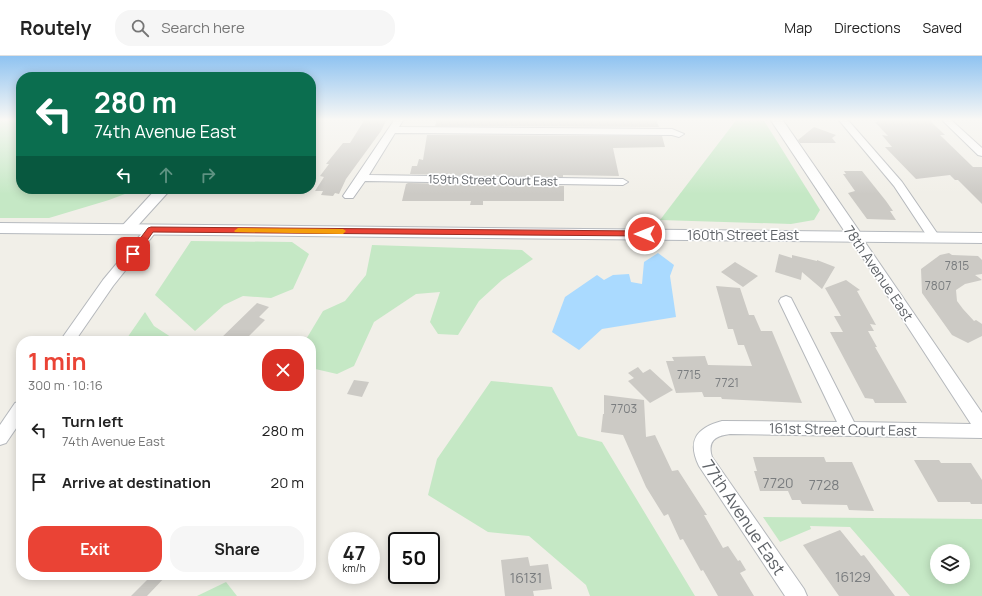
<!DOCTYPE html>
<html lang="en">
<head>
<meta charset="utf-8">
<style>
	body { margin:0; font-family:Manrope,sans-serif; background:#f6f6f6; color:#222; height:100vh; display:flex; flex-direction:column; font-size:15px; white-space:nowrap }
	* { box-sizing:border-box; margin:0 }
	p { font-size:13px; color:#767676 }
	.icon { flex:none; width:22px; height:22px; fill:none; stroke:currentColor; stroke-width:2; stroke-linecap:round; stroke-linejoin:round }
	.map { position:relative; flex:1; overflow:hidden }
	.side { position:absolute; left:16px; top:280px; width:300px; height:244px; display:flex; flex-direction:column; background:#fff; border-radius:16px; box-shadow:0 2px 10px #0003 }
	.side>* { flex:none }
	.hud { position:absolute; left:16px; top:16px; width:300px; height:122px; border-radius:16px; box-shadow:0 2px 10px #0003; background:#0b6e4f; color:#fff; overflow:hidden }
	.tools { position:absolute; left:930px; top:488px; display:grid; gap:8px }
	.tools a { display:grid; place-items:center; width:40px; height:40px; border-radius:50%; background:#fff; box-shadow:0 2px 10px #0003; font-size:20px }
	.speed { position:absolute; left:328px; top:476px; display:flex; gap:8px; font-size:20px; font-weight:700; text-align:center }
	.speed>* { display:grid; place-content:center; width:52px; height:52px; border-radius:50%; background:#fff; box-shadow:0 2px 10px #0003; line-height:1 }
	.speed small { font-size:10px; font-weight:400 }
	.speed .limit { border:2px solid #111; border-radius:6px; background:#fff; color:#111 }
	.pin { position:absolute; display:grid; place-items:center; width:34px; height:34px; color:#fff; margin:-17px; border-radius:8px; box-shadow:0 2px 6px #0006 }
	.me { position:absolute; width:44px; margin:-22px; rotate:270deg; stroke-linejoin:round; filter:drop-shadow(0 0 3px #0008) }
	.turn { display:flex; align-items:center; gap:14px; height:84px; padding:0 12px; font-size:18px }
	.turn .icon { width:52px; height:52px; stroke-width:2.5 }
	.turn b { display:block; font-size:28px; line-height:34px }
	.lanes { display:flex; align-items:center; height:38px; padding:0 12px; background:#0003; justify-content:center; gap:20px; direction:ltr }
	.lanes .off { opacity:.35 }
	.round { display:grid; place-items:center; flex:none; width:42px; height:42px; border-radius:16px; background:#f6f6f6 }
	.summary { display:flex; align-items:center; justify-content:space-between; height:68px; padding:0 12px }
	h1 { font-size:24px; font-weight:700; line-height:30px; color:#ea4335 }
	.action { display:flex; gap:8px; margin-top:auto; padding:8px 12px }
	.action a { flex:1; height:46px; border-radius:16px; background:#ea4335; color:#fff; font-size:16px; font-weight:700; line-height:46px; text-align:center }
	.action a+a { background:#f6f6f6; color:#222 }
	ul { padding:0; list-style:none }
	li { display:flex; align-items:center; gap:12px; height:52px; padding:0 12px }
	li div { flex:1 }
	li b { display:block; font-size:15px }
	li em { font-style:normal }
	header { display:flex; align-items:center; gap:24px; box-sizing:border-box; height:56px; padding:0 20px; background:#fff; border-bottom:1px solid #e0e0e0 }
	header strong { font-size:19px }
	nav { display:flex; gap:22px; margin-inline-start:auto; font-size:14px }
	.search { width:280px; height:36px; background:#f6f6f6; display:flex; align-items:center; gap:10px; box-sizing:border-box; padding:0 14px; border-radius:16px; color:#767676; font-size:15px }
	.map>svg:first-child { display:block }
</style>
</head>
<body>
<header>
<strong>Routely</strong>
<div class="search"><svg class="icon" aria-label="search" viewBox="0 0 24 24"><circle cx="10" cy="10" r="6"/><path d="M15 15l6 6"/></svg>Search here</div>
<nav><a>Map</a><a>Directions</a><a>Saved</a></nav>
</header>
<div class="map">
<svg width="982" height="540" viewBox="0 0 982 540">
	<rect width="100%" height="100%" fill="#f1efe8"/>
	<g fill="#c5e8c5" fill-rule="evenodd">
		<path d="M0,63H21V133H138L109,144L49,162H0Z"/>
		<path d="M737,63H763L820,154L814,164L791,168L660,164Z"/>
		<path d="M191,185L292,186L309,198L293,233L271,242L243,240L224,249L195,275L155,239Z"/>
		<path d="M372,189L522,194L533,203L502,224L479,245L458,279L438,278L430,266L440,236L416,238L374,266L354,310L337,318L311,312V285H305L323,255L345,245L366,219Z"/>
		<path d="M145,256L154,270L177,285H125Z"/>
		<path d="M491,325L552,331L578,380L602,386L695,540H590L586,529L529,480L488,476L428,439L437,403Z"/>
		<path d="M763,461L982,463V540H910L850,471L810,470L811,473L780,486ZM937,495H963V521H937Z"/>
		<path d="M226,526L237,540H197Z"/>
	</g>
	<path fill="#aadaff" d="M658,197L674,209L670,220L676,261L602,273L579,294L552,276L565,241L597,219L604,224L613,219L629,218L631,226L642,228L644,206Z"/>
	<g fill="#cccac5">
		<path d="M365,63H387L381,75L346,123L339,138L335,137L333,140L321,139L323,135H315L324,121L320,120L329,108H326L343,87H350Z"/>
		<path d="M437,63H656L659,71L435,70Z"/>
		<path d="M875,63H928L945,79H940L973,111H982V148L958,124H955L950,119L916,123L885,91H892L882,79L888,80L875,66H878Z"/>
		<path d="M814,71L836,79L832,82L836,87H800L798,84Z"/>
		<path d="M427,79L662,80L665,91L613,92L619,120L563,119V121L410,118L412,110H417L419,103L423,104Z"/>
		<path d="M844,115H862L886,145L893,155H890L896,164L867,163L848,137L855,135L843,118H846Z"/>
		<path d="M408,127L564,130V145H483V149H470L471,145H402L406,128Z"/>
		<path d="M949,197L952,199L978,200L982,204V218L975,219L982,224L965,228L956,234L957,245L963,253L974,265L976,264L982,268V280L968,287L952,279L922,237L921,213L940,199Z"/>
		<path d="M779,198L792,202V199L817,205V204L835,211L822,233L802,216L801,224L775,216Z"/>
		<path d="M735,206L758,220L743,231L721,216Z"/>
		<path d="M846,224L860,234L857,235L876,269L870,268L874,275H868L877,291H875L907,347H875L873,343L865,342L830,276H843L834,260H841L825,232Z"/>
		<path d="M716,230L740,232L749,259H754L761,275H772L802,347L722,343L721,341H704L702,336L676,337L666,305H674L672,301L705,300L708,309L752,310L744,289H738L733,273H728Z"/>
		<path d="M257,247L269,251L259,261L265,264L244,285H218Z"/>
		<path d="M638,311L643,317L650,313L673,334L650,347L628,325L634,322L628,317Z"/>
		<path d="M354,324L369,326L362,341L347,338Z"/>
		<path d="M604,339L644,344L646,381L655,379L672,415L678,414L707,459H704L723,492L728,490L738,505L740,504L746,514L740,517L754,540H718L703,514L701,515L683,483L680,484L668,458L664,460L646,431L623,379L601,376L603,358H604Z"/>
		<path d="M753,401H824L826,406H852L874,455L849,454L847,449L802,448L800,444H792L788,435H760L754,415H757Z"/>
		<path d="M914,404H939L941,407H971L982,424V448H971L970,446H938Z"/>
		<path d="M840,474L861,500L864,499L895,540H839L803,489Z"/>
		<path d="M528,501L530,510L548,508L552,533L533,535L534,540H505L501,504Z"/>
		<path d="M152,519H167L147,540H131Z"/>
	</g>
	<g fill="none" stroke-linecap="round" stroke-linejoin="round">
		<defs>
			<g id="minor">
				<path d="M395,63H404L399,71L672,73L684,78L679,81L672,79L395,77L369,119L623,123L628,126L623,129L365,125L353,142H345L343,140Z"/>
				<path d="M838,63H847L902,126L939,180L937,183H929L894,130Z"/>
				<path d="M941,63H950L982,92V100L978,99Z"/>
				<path d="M151,170L157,174L155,177L113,230L75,285H60L103,224L147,171Z"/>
				<path d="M854,175L858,176L982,357V382L730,378C715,380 707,385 712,401L804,533L807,540H785L699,410C687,385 696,372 722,365L837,366L779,245L781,242L786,240L791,242L854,366L971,368L848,179Z"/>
				<path d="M21,345V365L6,387L0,389V369L15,347Z"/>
			</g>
			<g id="tertiary">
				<path d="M770,63H782L862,179L859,182L854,184L849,182Z"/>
				<path d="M156,133H171L132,176H122L119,173L122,170Z"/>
			</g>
			<path id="secondary" d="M0,167L982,177V187L0,177Z"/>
		</defs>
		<use href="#minor" stroke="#b5b8bc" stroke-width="2"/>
		<use href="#tertiary" stroke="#b5b8bc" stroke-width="2"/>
		<use href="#secondary" stroke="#b6babf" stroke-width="2"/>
		<use href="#minor" fill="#fff" fill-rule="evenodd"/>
		<use href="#tertiary" fill="#fff" fill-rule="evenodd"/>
		<use href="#secondary" fill="#fff" fill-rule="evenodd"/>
	</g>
	<linearGradient id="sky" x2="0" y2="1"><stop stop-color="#8fc3f1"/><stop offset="0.46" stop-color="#f9f8f5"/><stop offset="1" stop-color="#f9f8f5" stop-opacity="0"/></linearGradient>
	<rect width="982" height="138" fill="url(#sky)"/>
	<path fill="#ea4335" stroke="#982c22" d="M151,171L645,175L649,178L645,180L153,176L136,200H130V196L148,172Z"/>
	<path fill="#f59e0b" d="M238,172L343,173L346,175L343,178L235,176L234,175Z"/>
	<g text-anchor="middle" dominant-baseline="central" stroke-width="3.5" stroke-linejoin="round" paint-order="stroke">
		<g font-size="12" fill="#5f6368" stroke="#fff">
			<text transform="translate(493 124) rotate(1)">159th Street Court East</text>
		</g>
		<g font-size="12" fill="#7a7d7f">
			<text x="957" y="209">7815</text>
			<text x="938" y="229">7807</text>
			<text x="689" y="318">7715</text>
			<text x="727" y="326">7721</text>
			<text x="624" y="352">7703</text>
		</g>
		<g font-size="14" fill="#5f6368" stroke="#fff">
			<text x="743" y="178">160th Street East</text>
			<text transform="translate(879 217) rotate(56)">78th Avenue East</text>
			<text transform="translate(843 373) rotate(1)">161st Street Court East</text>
		</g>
		<g font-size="14" fill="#7a7d7f">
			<text x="778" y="426">7720</text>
			<text x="824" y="428">7728</text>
			<text x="853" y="520">16129</text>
			<text x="526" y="521">16131</text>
		</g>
		<g font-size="17" fill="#5f6368" stroke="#fff">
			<text transform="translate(744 461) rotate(56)">77th Avenue East</text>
		</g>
	</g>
</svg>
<div class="tools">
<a><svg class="icon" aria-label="layers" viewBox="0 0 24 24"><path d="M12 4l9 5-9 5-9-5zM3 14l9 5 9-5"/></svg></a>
</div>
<div class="speed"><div>47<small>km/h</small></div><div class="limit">50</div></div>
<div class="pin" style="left:133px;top:198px;background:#d93025"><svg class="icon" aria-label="arrive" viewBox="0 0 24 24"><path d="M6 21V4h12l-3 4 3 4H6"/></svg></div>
<svg class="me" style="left:645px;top:178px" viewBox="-20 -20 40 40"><circle r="17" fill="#ea4335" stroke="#fff" stroke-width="3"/><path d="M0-11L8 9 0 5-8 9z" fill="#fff"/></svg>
<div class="hud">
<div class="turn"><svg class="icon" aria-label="left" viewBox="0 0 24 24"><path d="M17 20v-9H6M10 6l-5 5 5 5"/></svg><div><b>280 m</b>74th Avenue East</div></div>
<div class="lanes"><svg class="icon" aria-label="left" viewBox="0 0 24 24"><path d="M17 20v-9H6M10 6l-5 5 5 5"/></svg><svg class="icon off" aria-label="ahead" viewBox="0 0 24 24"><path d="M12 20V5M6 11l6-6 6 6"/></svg><svg class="icon off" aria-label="right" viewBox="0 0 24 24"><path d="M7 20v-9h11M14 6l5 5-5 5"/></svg></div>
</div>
<section class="side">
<div class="summary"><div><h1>1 min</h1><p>300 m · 10:16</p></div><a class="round" style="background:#d93025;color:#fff"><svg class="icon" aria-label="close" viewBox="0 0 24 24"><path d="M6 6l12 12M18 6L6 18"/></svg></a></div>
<ul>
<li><svg class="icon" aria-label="left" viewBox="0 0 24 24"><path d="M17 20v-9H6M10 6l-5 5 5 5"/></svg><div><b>Turn left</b><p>74th Avenue East</p></div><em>280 m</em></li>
<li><svg class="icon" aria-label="arrive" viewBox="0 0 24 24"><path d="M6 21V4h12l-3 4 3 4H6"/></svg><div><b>Arrive at destination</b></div><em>20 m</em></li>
</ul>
<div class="action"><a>Exit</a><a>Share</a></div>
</section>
</div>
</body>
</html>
